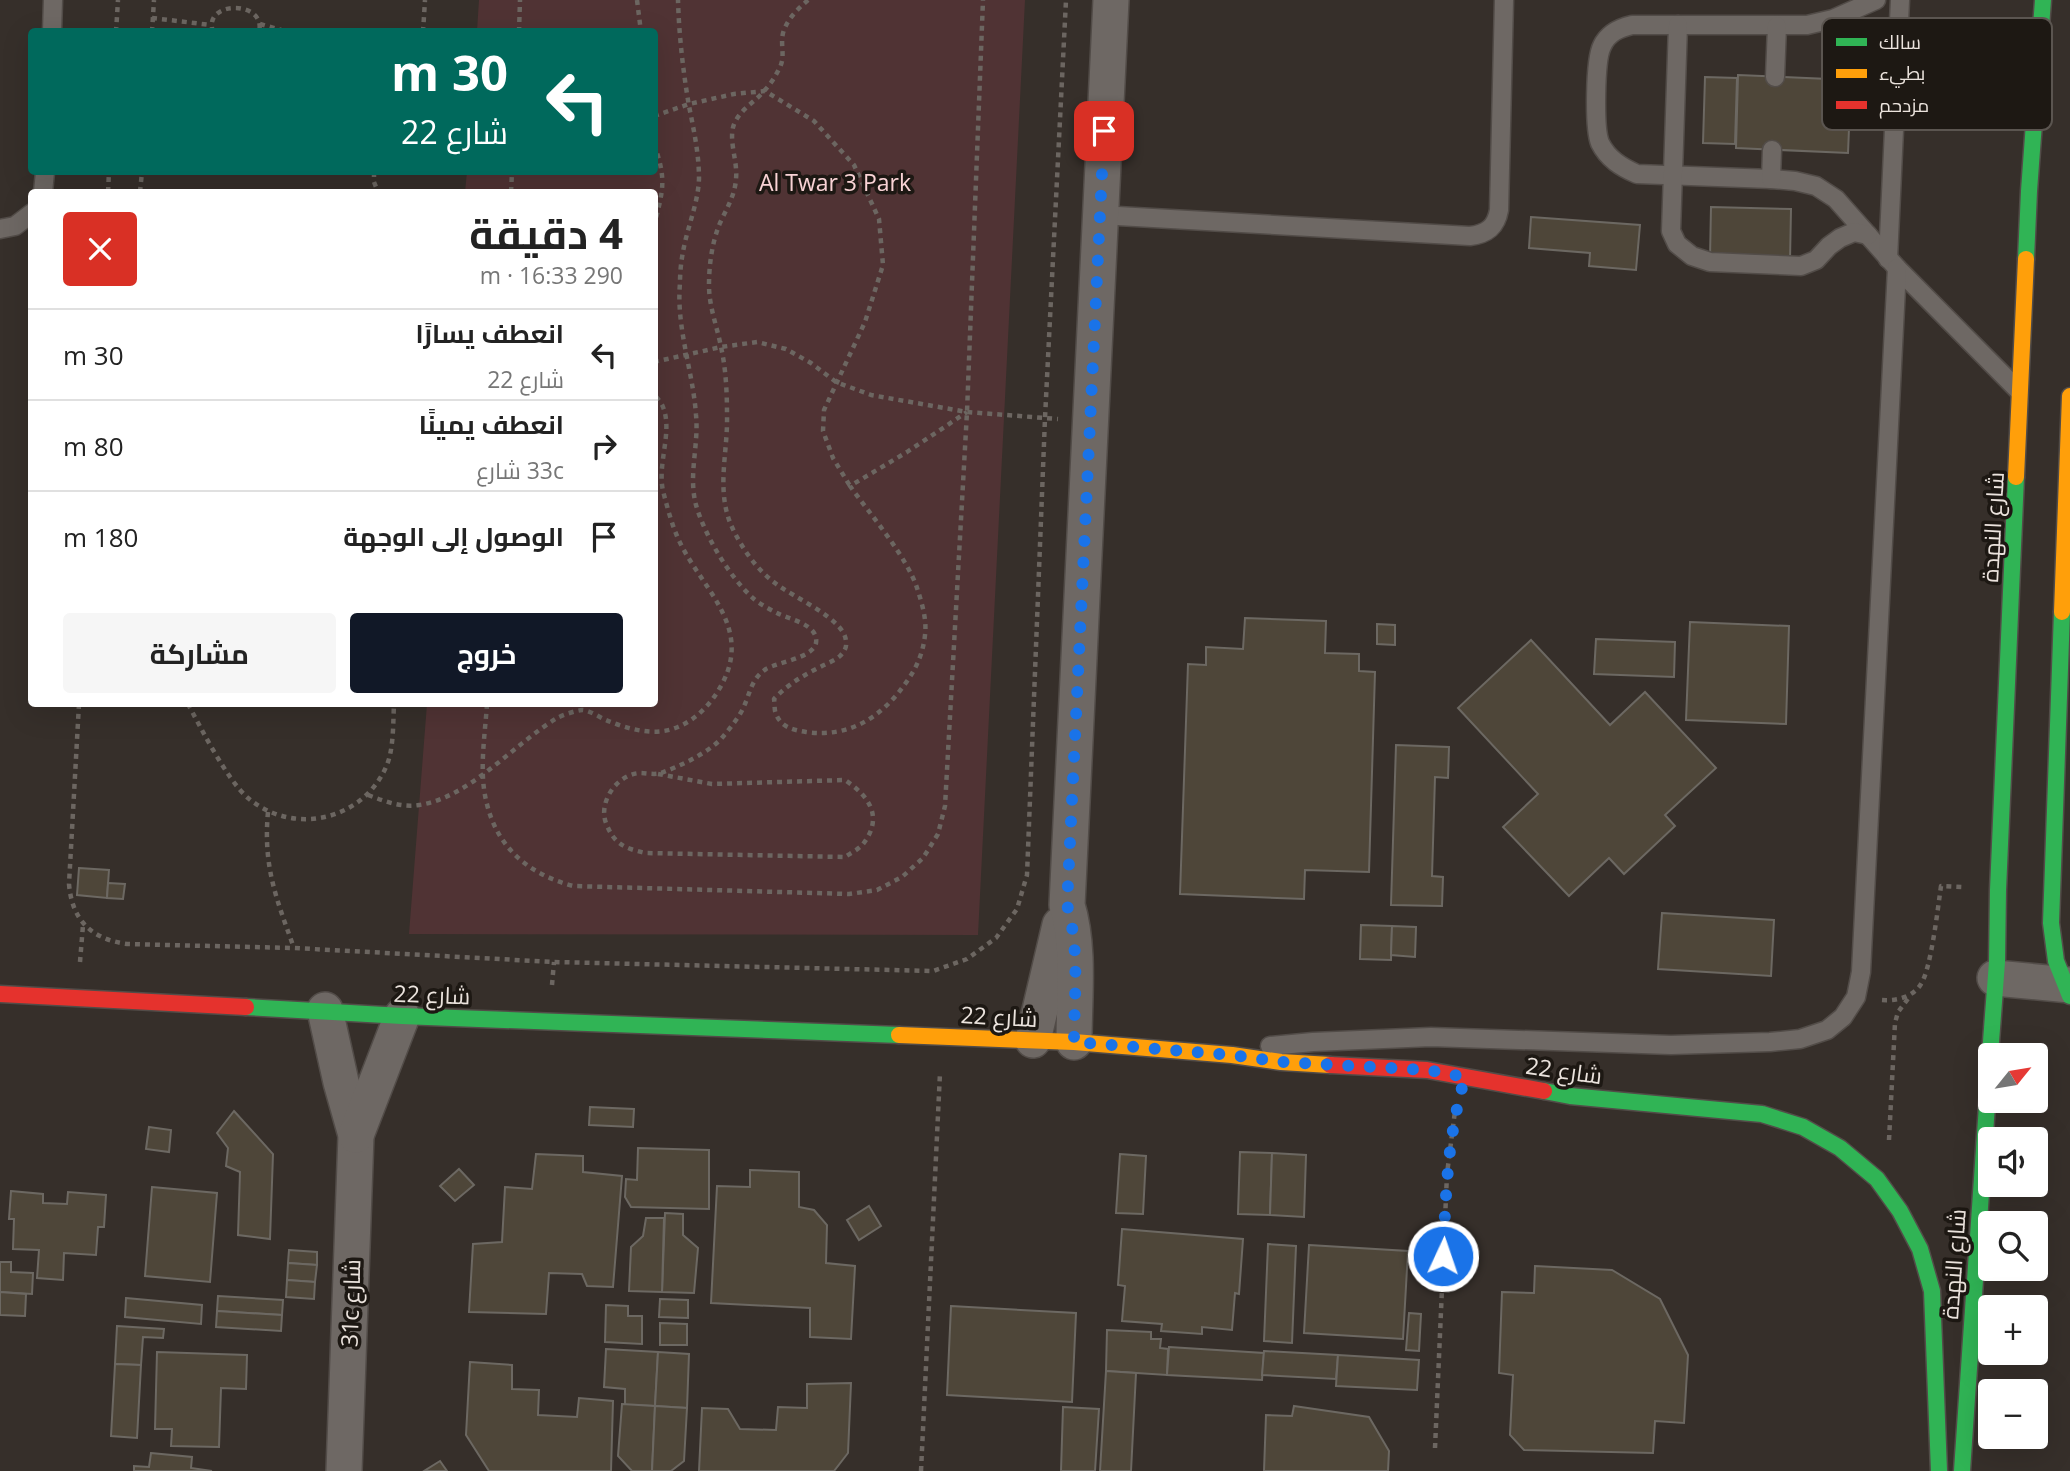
<!DOCTYPE html>
<html lang="ar">
<head>
<meta charset="utf-8">
<style>
	body { margin:0; font-family:"Open Sans",Cairo,sans-serif; background:#f6f6f6; color:#222; direction:rtl; height:100vh; display:flex; flex-direction:column; font-size:26px; white-space:nowrap }
	* { box-sizing:border-box; margin:0 }
	p { font-size:23px; color:#767676 }
	.icon { flex:none; width:38px; height:38px; fill:none; stroke:currentColor; stroke-width:2; stroke-linecap:round; stroke-linejoin:round }
	.map { position:relative; flex:1; overflow:hidden; direction:ltr }
	.panel { position:absolute; left:28px; top:189px; width:630px; height:518px; display:flex; flex-direction:column; background:#fff; border-radius:7px; box-shadow:0 7px 28px #0002; direction:rtl }
	.panel>* { flex:none }
	.hud { position:absolute; left:28px; top:28px; width:630px; height:147px; border-radius:7px; box-shadow:0 7px 28px #0002; direction:rtl; background:#00695c; color:#fff; overflow:hidden }
	.needle { width:46px; rotate:60deg }
	.buttons { position:absolute; left:1978px; top:1043px; display:grid; gap:14px }
	.buttons a { display:grid; place-items:center; width:70px; height:70px; border-radius:7px; background:#fff; box-shadow:0 7px 28px #0002; font-size:35px }
	.pin { position:absolute; display:grid; place-items:center; width:60px; height:60px; color:#fff; margin:-30px; border-radius:14px; box-shadow:0 4px 10px #0006 }
	.me { position:absolute; width:77px; margin:-38px; rotate:3deg; stroke-linejoin:round; filter:drop-shadow(0 0 5px #0008) }
	.turn { display:flex; align-items:center; gap:24px; height:147px; padding:0 35px; font-size:32px }
	.turn .icon { width:91px; height:91px; stroke-width:2.5 }
	.turn b { display:block; font-size:49px; line-height:60px }
	.round { display:grid; place-items:center; flex:none; width:74px; height:74px; border-radius:7px; background:#f6f6f6 }
	.summary { display:flex; align-items:center; justify-content:space-between; height:119px; padding:0 35px }
	h1 { font-size:42px; font-weight:700; line-height:52px }
	.action { display:flex; gap:14px; margin-top:auto; padding:14px 35px }
	.action a { flex:1; height:80px; border-radius:7px; background:#111827; color:#fff; font-size:28px; font-weight:700; line-height:80px; text-align:center }
	.action a+a { background:#f6f6f6; color:#222 }
	ul { padding:0; list-style:none }
	li { display:flex; align-items:center; gap:21px; height:91px; padding:0 35px; border-top:2px solid #e0e0e0 }
	li div { flex:1 }
	li b { display:block; font-size:26px }
	li em { font-style:normal }
	.map>svg:first-child { display:block }
</style>
</head>
<body>
<div class="map">
<svg width="2070" height="1471" viewBox="0 0 2070 1471">
	<rect width="100%" height="100%" fill="#362f2a"/>
	<path fill="#503334" d="M479,0H1025L978,935L409,934L427,704H654V192H465L467,172H654V32L477,31Z"/>
	<g fill="#4e4639" stroke="#6c6862" stroke-width="2">
		<path d="M1738,75L1851,80L1848,153L1736,148Z"/>
		<path d="M1705,77L1737,78L1735,144L1703,143Z"/>
		<path d="M1711,207L1791,209L1790,260L1710,258Z"/>
		<path d="M1531,217L1640,225L1636,270L1589,266L1590,253L1529,248Z"/>
		<path d="M1245,618L1326,621L1325,653L1359,654V671L1375,672L1369,872L1305,870L1304,899L1180,894L1188,664L1206,665V647L1243,649Z"/>
		<path d="M1690,622L1789,626L1786,724L1686,720Z"/>
		<path d="M1377,624L1395,625V645L1377,644Z"/>
		<path d="M1596,639L1675,642L1674,677L1594,674Z"/>
		<path d="M1531,640L1610,725L1645,692L1716,768L1665,815L1675,826L1624,874L1609,858L1569,896L1503,827L1538,794L1458,708Z"/>
		<path d="M1396,745L1449,747L1448,778L1435,777L1432,876L1443,877L1442,906L1391,905Z"/>
		<path d="M79,868L109,870L107,898L77,895Z"/>
		<path d="M108,883L125,884L123,899L107,898Z"/>
		<path d="M1662,913L1774,920L1771,976L1658,969Z"/>
		<path d="M1361,925L1392,926L1391,960L1360,959Z"/>
		<path d="M1392,926L1416,927L1415,957L1391,955Z"/>
		<path d="M590,1107L634,1109L633,1127L589,1125Z"/>
		<path d="M234,1111L273,1154L270,1239L238,1235L240,1172L226,1166L228,1148L217,1133Z"/>
		<path d="M149,1127L171,1130L169,1152L146,1149Z"/>
		<path d="M638,1148L709,1150V1209L631,1207L625,1197L626,1179L637,1180Z"/>
		<path d="M1240,1152L1272,1153L1270,1215L1238,1214Z"/>
		<path d="M1272,1153L1306,1155L1304,1217L1270,1215Z"/>
		<path d="M536,1154L583,1156V1172L622,1176L613,1287L587,1286L582,1274L549,1273L546,1314L469,1312L473,1244L502,1242L505,1187L532,1189Z"/>
		<path d="M1120,1154L1146,1156L1143,1214L1116,1213Z"/>
		<path d="M459,1169L474,1185L455,1201L440,1186Z"/>
		<path d="M750,1170L799,1172V1207L814,1210L827,1225L826,1263L855,1266L851,1339L810,1337V1308L711,1303L717,1186L750,1187Z"/>
		<path d="M152,1187L217,1193L210,1282L145,1276Z"/>
		<path d="M11,1191L43,1194V1203L67,1204L68,1192L106,1195L104,1227H98L96,1255L64,1253L63,1280L37,1278L39,1250L13,1249L14,1219H9Z"/>
		<path d="M869,1206L881,1226L859,1240L847,1220Z"/>
		<path d="M665,1213L683,1214V1235L698,1248L694,1293L662,1292Z"/>
		<path d="M646,1218H664L662,1292L629,1291L631,1247L643,1236Z"/>
		<path d="M1122,1229L1243,1239L1239,1294L1235,1293L1232,1330L1202,1327V1334L1161,1331L1162,1324L1122,1321L1125,1286L1118,1285Z"/>
		<path d="M1268,1244L1296,1246L1292,1343L1264,1341Z"/>
		<path d="M1309,1245L1408,1251L1403,1339L1304,1333Z"/>
		<path d="M289,1250L317,1252V1265L288,1263Z"/>
		<path d="M0,1262H11V1272L33,1273L32,1294L0,1292Z"/>
		<path d="M288,1263L317,1265L315,1282L287,1280Z"/>
		<path d="M1535,1266L1612,1270L1660,1299L1688,1355L1684,1423L1655,1421L1653,1453L1524,1450L1510,1435L1513,1375L1499,1373L1502,1292L1534,1293Z"/>
		<path d="M287,1280L315,1282L314,1299L286,1297Z"/>
		<path d="M0,1292L26,1294L25,1316L0,1315Z"/>
		<path d="M218,1296L283,1300L282,1315L217,1311Z"/>
		<path d="M126,1298L202,1305L201,1324L125,1317Z"/>
		<path d="M660,1299L688,1300V1318L659,1317Z"/>
		<path d="M606,1305L628,1306V1316H642V1344L605,1342Z"/>
		<path d="M951,1306L1076,1313L1072,1402L947,1395Z"/>
		<path d="M217,1311L282,1315L281,1331L216,1327Z"/>
		<path d="M1409,1313L1421,1314L1419,1351L1406,1350Z"/>
		<path d="M660,1323L687,1324V1345H660Z"/>
		<path d="M117,1326L164,1329L163,1338L143,1337L141,1365L115,1364Z"/>
		<path d="M1107,1330L1151,1332V1339H1161L1160,1348L1168,1349L1167,1375L1106,1371Z"/>
		<path d="M1169,1347L1264,1353L1262,1380L1167,1375Z"/>
		<path d="M606,1349L658,1352L655,1406L625,1405V1389L604,1387Z"/>
		<path d="M1264,1351L1338,1355L1336,1379L1262,1375Z"/>
		<path d="M157,1352L247,1355L246,1389L221,1388L219,1447L171,1446L172,1429H155Z"/>
		<path d="M658,1352L689,1354L687,1408L655,1406Z"/>
		<path d="M1338,1355L1419,1360L1417,1390L1336,1386Z"/>
		<path d="M470,1362L512,1365V1389L539,1390L538,1415L577,1417L579,1398L613,1401L611,1471H489L466,1435Z"/>
		<path d="M115,1364L141,1365L137,1438L111,1436Z"/>
		<path d="M1106,1371L1136,1373L1131,1471H1100Z"/>
		<path d="M851,1383L848,1453L834,1471H699L702,1408L728,1409L740,1429L776,1430L778,1407L807,1408V1384Z"/>
		<path d="M622,1404L655,1406L652,1471H632L618,1456Z"/>
		<path d="M655,1406L687,1408L684,1461L671,1471H652Z"/>
		<path d="M1294,1406L1369,1417L1389,1451L1388,1471H1264L1266,1415L1292,1416Z"/>
		<path d="M1063,1407L1099,1409L1095,1471H1061Z"/>
		<path d="M151,1453L192,1457L191,1468L212,1471H134V1466L149,1467Z"/>
		<path d="M440,1461L447,1471H424Z"/>
	</g>
	<g fill="none" stroke-linecap="round" stroke-linejoin="round">
		<defs>
			<g id="lane">
				<path d="M1876,0L1833,19L1807,25H1632C1619,28 1608,33 1602,46C1595,60 1594,128 1600,143C1608,159 1621,167 1637,174L1771,179L1795,181L1816,186L1836,199L1897,268L2018,390"/>
				<path d="M1678,25L1671,231L1677,244L1692,256L1710,262L1801,266L1816,260L1829,246L1840,238L1854,232L1868,235"/>
				<path d="M52,32L53,0"/>
				<path d="M1775,77L1777,26"/>
				<path d="M1771,179L1772,150"/>
				<path d="M43,192L45,172"/>
				<path d="M1100,215L1470,236C1487,234 1496,227 1499,210L1504,0"/>
				<path d="M0,229L15,226L32,213"/>
				<path d="M1888,259L1900,0"/>
				<path d="M1270,1046L1313,1042L1431,1037L1671,1045L1770,1042L1800,1039L1827,1030L1843,1017L1856,997L1861,972L1897,268"/>
			</g>
			<g id="street">
				<path d="M1995,978L2070,985"/>
				<path d="M325,1010L341,1082L356,1135L344,1471"/>
				<path d="M1033,1040L1060,925"/>
				<path d="M1074,1042C1074,998 1080,948 1067,905L1111,0"/>
				<path d="M356,1135L402,1016"/>
			</g>
			<g id="fast">
				<path d="M2026,259L2029,191L2043,0"/>
				<path d="M2062,612L2051,923L2056,961L2070,996"/>
				<path d="M246,1007L402,1016L899,1035"/>
				<path d="M1990,1055L1997,962L1998,890L2016,477"/>
				<path d="M1544,1091L1570,1096L1762,1114L1803,1127L1840,1148L1877,1179L1900,1211L1920,1249L1932,1291L1939,1471"/>
				<path d="M1962,1471L1990,1061"/>
			</g>
			<g id="slow">
				<path d="M2016,477L2026,259"/>
				<path d="M2062,612L2070,396"/>
				<path d="M899,1035L1074,1042L1232,1055L1281,1062L1330,1065"/>
			</g>
			<g id="jam">
				<path d="M0,994L246,1007"/>
				<path d="M1330,1065L1427,1070L1544,1091"/>
			</g>
		</defs>
		<use href="#lane" stroke="#524c48" stroke-width="21"/>
		<use href="#street" stroke="#524c48" stroke-width="38"/>
		<use href="#fast" stroke="#524c48" stroke-width="19"/>
		<use href="#slow" stroke="#524c48" stroke-width="19"/>
		<use href="#jam" stroke="#524c48" stroke-width="19"/>
		<g stroke="#6c6661" stroke-width="4.5" stroke-dasharray="5 5" stroke-linecap="butt">
			<path d="M637,0L641,32"/>
			<path d="M808,0C798,9 787,19 783,33C780,46 786,57 779,69C775,77 770,85 764,91C755,102 742,108 735,122C727,138 738,160 736,179C735,195 727,208 720,223C712,242 709,265 709,285C709,307 717,326 721,347C726,369 727,393 727,415C728,452 716,489 731,525C741,547 756,569 775,583C792,597 846,619 846,642C847,647 844,652 840,656C836,660 828,663 822,666C804,675 788,684 774,699C775,704 774,710 776,714C781,727 793,730 806,732C848,738 881,718 905,684C916,669 923,654 925,635C927,620 922,603 917,588C907,557 870,514 850,486L907,452L967,412"/>
			<path d="M152,18L211,25"/>
			<path d="M260,24L288,32"/>
			<path d="M116,32L118,0"/>
			<path d="M152,32L154,0"/>
			<path d="M213,32C202,0 267,0 259,32"/>
			<path d="M423,32L425,0"/>
			<path d="M519,32L520,0"/>
			<path d="M654,116L689,104L734,94L765,91L814,121L854,165L879,219L883,265L865,322L824,410L823,431L833,458L850,486"/>
			<path d="M654,144C667,180 663,190 654,226"/>
			<path d="M374,172V182L378,192"/>
			<path d="M108,192L109,172"/>
			<path d="M140,192L142,172"/>
			<path d="M511,192L512,172"/>
			<path d="M654,362L721,347L757,342L786,349L811,363L836,382L871,395L967,412L1058,419"/>
			<path d="M79,704L69,884C72,920 91,939 127,944L294,948L554,962L933,971L967,959L996,938L1017,909L1027,875L1045,418L1066,0"/>
			<path d="M188,704C201,728 227,780 248,798C293,836 362,821 386,767C394,750 393,722 394,704"/>
			<path d="M487,704C485,735 479,770 486,800C496,847 528,874 573,886L849,894L877,890L902,877L923,858L938,834L945,806L967,412L983,0"/>
			<path d="M658,774L712,784L845,780C869,796 884,817 863,844C859,849 851,853 845,857L645,853C624,848 614,844 606,823C598,802 617,774 640,773C647,773 654,775 661,773C680,766 706,754 721,739C727,732 735,722 740,714C750,698 749,680 766,669C778,662 813,658 816,643C819,624 788,619 777,613C769,609 760,604 754,599C730,578 705,536 696,505C688,475 699,445 696,415C693,371 676,328 680,283C680,273 681,262 683,252C687,228 698,204 699,179C699,154 694,131 689,106C683,71 679,35 678,0"/>
			<path d="M368,795C384,801 401,808 419,805C469,798 514,744 557,718C563,715 574,711 582,710C589,710 599,717 606,720C627,729 655,737 678,727C697,719 712,703 722,684C754,624 698,586 677,536C671,522 667,506 663,491C657,463 673,432 663,407C661,402 657,398 654,394"/>
			<path d="M268,812C263,866 276,898 294,948"/>
			<path d="M80,962L83,925"/>
			<path d="M552,985L554,962"/>
			<path d="M1882,1000C1897,1001 1913,997 1921,984C1931,969 1938,907 1941,886L1962,887"/>
			<path d="M1889,1140L1895,1023L1898,1012L1910,996"/>
			<path d="M1435,1448L1447,1174L1455,1111"/>
			<path d="M921,1471L940,1073"/>
		</g>
		<use href="#lane" stroke="#6e6864" stroke-width="18"/>
		<use href="#street" stroke="#6e6864" stroke-width="35"/>
		<use href="#fast" stroke="#30b455" stroke-width="16"/>
		<use href="#slow" stroke="#ff9f0a" stroke-width="16"/>
		<use href="#jam" stroke="#e5322d" stroke-width="16"/>
	</g>
	<g fill="none" stroke-linecap="round" stroke-linejoin="round">
		<path stroke="#1a73e8" stroke-width="12" stroke-dasharray="0 21.6" d="M1104,131L1067,905C1080,948 1074,998 1074,1042L1232,1055L1282,1062L1427,1070L1465,1077C1447,1138 1446,1193 1443,1256"/>
	</g>
	<g text-anchor="middle" dominant-baseline="central" stroke-width="7" stroke-linejoin="round" paint-order="stroke">
		<g font-size="23" fill="#f9d3d5" stroke="#1d1813">
			<text x="835" y="182">Al Twar 3 Park</text>
		</g>
		<g font-size="23" fill="#ebe3dd" stroke="#1d1813">
			<text transform="translate(1992 527) rotate(-87)">شارع النهدة</text>
			<text transform="translate(432 994) rotate(2)">شارع 22</text>
			<text transform="translate(999 1016) rotate(3)">شارع 22</text>
			<text transform="translate(1564 1070) rotate(8)">شارع 22</text>
			<text transform="translate(1953 1264) rotate(-86)">شارع النهدة</text>
			<text transform="translate(350 1303) rotate(-88)">31c شارع</text>
		</g>
	</g>
	<rect x="1822" y="18" width="230" height="112" rx="10" fill="#1d1813" stroke="#5b5550" stroke-width="2"/>
	<rect x="1836" y="38" width="31" height="8" fill="#30b455"/>
	<rect x="1836" y="69" width="31" height="9" fill="#ff9f0a"/>
	<rect x="1836" y="101" width="31" height="8" fill="#e5322d"/>
	<g font-size="19" fill="#ebe3dd">
		<text x="1879" y="49">سالك</text>
		<text x="1879" y="80">بطيء</text>
		<text x="1879" y="112">مزدحم</text>
	</g>
</svg>
<div class="buttons">
<a><svg class="needle" viewBox="-14 -14 28 28"><path d="M0-13l5 13h-10z" fill="#e53935"/><path d="M0 13l5-13h-10z" fill="#767676"/></svg></a>
<a><svg class="icon" aria-label="sound" viewBox="0 0 24 24"><path d="M4 9h4l5-4v14l-5-4H4zM17 9q2 3 0 6"/></svg></a>
<a><svg class="icon" aria-label="search" viewBox="0 0 24 24"><circle cx="10" cy="10" r="6"/><path d="M15 15l6 6"/></svg></a>
<a>+</a>
<a>−</a>
</div>
<div class="pin" style="left:1104px;top:131px;background:#d93025"><svg class="icon" aria-label="arrive" viewBox="0 0 24 24"><path d="M6 21V4h12l-3 4 3 4H6"/></svg></div>
<svg class="me" style="left:1443px;top:1256px" viewBox="-20 -20 40 40"><circle r="17" fill="#1a73e8" stroke="#fff" stroke-width="3"/><path d="M0-11L8 9 0 5-8 9z" fill="#fff"/></svg>
<div class="hud">
<div class="turn"><svg class="icon" aria-label="left" viewBox="0 0 24 24"><path d="M17 20v-9H6M10 6l-5 5 5 5"/></svg><div><b>30 m</b>شارع 22</div></div>
</div>
<section class="panel">
<div class="summary"><div><h1>4 دقيقة</h1><p>290 m · 16:33</p></div><a class="round" style="background:#d93025;color:#fff"><svg class="icon" aria-label="close" viewBox="0 0 24 24"><path d="M6 6l12 12M18 6L6 18"/></svg></a></div>
<ul>
<li><svg class="icon" aria-label="left" viewBox="0 0 24 24"><path d="M17 20v-9H6M10 6l-5 5 5 5"/></svg><div><b>انعطف يسارًا</b><p>شارع 22</p></div><em>30 m</em></li>
<li><svg class="icon" aria-label="right" viewBox="0 0 24 24"><path d="M7 20v-9h11M14 6l5 5-5 5"/></svg><div><b>انعطف يمينًا</b><p>33c شارع</p></div><em>80 m</em></li>
<li><svg class="icon" aria-label="arrive" viewBox="0 0 24 24"><path d="M6 21V4h12l-3 4 3 4H6"/></svg><div><b>الوصول إلى الوجهة</b></div><em>180 m</em></li>
</ul>
<div class="action"><a>خروج</a><a>مشاركة</a></div>
</section>
</div>
</body>
</html>
